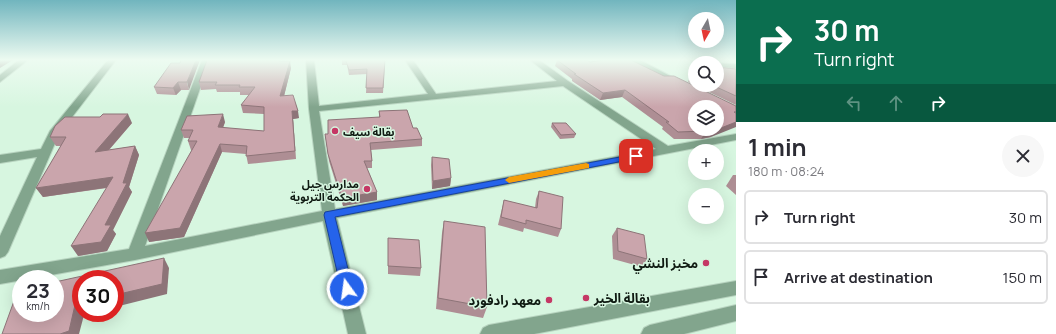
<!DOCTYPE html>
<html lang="en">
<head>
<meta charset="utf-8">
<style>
	body { margin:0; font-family:Manrope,"Noto Sans Arabic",sans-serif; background:#f7f7f7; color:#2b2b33; height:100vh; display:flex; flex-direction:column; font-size:15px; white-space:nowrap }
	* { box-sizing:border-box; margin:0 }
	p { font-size:13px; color:#7c7c81 }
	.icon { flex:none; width:22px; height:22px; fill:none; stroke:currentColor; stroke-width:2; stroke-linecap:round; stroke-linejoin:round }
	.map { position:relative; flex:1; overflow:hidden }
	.drawer { display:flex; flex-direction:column; background:#fff; width:320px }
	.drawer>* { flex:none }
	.hud { background:#0b6e4f; color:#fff; overflow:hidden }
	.needle { width:26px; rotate:189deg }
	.buttons { position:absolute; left:688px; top:12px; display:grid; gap:8px }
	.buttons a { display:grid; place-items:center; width:36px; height:36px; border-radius:50%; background:#fff; box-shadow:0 4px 16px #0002; font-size:20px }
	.speed { position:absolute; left:12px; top:270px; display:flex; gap:8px; font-size:20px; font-weight:700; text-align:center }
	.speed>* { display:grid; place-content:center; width:52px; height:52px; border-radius:50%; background:#fff; box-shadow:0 4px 16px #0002; line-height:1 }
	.speed small { font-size:10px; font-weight:400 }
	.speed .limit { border:6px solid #d22; background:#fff; color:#111 }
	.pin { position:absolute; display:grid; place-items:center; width:34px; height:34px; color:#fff; margin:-17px; border-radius:8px; box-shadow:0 2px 6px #0006 }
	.me { position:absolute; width:44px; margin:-22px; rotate:346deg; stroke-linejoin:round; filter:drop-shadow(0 0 3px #0008) }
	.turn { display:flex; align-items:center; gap:14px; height:84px; padding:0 12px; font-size:18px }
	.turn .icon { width:52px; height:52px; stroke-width:2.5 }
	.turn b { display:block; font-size:28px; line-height:34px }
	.lanes { display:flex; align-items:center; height:38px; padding:0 12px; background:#0003; justify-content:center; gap:20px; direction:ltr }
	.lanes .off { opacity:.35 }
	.round { display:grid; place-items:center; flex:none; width:42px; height:42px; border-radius:21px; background:#f7f7f7 }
	.head { display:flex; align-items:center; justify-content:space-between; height:68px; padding:0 12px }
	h1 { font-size:24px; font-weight:700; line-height:30px }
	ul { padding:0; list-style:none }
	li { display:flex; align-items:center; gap:12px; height:54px; margin:0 8px 6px; padding:0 4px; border:2px solid #e1e1e2; border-radius:6px }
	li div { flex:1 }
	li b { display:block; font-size:15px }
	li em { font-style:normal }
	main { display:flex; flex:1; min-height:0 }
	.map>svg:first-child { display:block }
</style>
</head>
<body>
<main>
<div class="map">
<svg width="736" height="334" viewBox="0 0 736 334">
	<rect width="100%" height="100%" fill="#d7f6e0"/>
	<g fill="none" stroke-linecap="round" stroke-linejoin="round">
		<defs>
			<g id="street">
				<path d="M19,60H28L0,82V75Z"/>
				<path d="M108,60H116L59,134L8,252L5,256L0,258V236L37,157L0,163V155L41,149L50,131Z"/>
				<path d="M202,60H210L145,246L322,211L309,109L306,60H314L319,106L428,94L405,60H413L436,94L557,81L530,60H539L568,81L668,146L736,134V140L337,218L366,334H348L323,221L135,260L0,284V270L129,249ZM563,86L656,149L335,209L319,111Z"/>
				<path d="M630,60H640L685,84L684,86H678Z"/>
				<path d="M689,60H701L707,63H695Z"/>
				<path d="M715,63H717L736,64V68L717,67V63Z"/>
				<path d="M736,281V295L534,334H480L483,328L489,325Z"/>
				<path d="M736,305V321L684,334H641L644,328L650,325Z"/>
			</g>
		</defs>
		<use href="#street" stroke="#b7d3bf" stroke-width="2"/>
		<use href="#street" fill="#82a58d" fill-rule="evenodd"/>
	</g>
	<g fill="#ae8e94">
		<path d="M181,60L189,90H181L176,95L157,94L154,87L180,63Z"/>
		<path d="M342,60H385L383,93H366L367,74L349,75L347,65H342Z"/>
		<path d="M557,60L590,62L631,60L711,137L701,139H674L662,129L663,127L622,97L600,100L572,81V79L555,66Z"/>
		<path d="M285,61L291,68L284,96L299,118L293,119L296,159L248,164L246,154L222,152L184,237L149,242L192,150H191L188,141L190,138H184L181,130L225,122L223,128L264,131V114L243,113L241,105L249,95H240V92H217L216,89L201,90L199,82Z"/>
		<path d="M717,67L736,69V105L688,82L691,75H695V85H717Z"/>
		<path d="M379,111L413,128L422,139V146L371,150L372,161V168H367L377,192V200L343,206L329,161L325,134H328L379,117Z"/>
		<path d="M132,123L109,150L135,146L139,155L129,187L132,192L113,230L116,234L107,251L78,256L107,188L43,197L36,188L61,146H56L50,137Z"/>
		<path d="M552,123L576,134L574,138L560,139L551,127Z"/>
		<path d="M432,157L451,178L450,186L432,189L431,165Z"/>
		<path d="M733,175H736V195L726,186Z"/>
		<path d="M539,191L561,229L558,237L524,228L523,232L498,225L504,200L535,208L536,199Z"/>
		<path d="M444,221L487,307L483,318L436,309L442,233Z"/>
		<path d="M617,228L647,259L642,267L613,259L612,236Z"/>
		<path d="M388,246L421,268L420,276L388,274Z"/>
	</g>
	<g fill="#8d7478">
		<path d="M0,60H13L0,68Z"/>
		<path d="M196,60H200L189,90L187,82Z"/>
		<path d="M290,61L291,68L282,104L280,96Z"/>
		<path d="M178,82L181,90L176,95L173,88Z"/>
		<path d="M625,90L622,97L600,100L603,93Z"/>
		<path d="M292,111H298L299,118L293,119L296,159Z"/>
		<path d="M128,114L132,123L100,160L95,152Z"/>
		<path d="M223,114L225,122L220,135L218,127Z"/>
		<path d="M736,122V127L711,137L701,139L706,131Z"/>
		<path d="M220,144L222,152L184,237L149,242L145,233Z"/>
		<path d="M135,146L139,155L129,187L132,192L113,230L116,234L107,251L78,256L71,246L105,225Z"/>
		<path d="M113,177L118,186L43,197L36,188Z"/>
		<path d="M451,178L450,186L432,189L433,181Z"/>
		<path d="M377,192V200L343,206L342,198Z"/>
		<path d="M164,258L169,268L167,294L115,307V295Z"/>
		<path d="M81,304V313H91L84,315L79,334H60L75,305Z"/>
	</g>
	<g fill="#caa5ac" stroke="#8d7478" fill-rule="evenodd">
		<path d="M181,60H196L187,82H178L173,88L154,87L171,63H180Z"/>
		<path d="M207,60H280L279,61H290L280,96L293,95L298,111H292L295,151L246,156L247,146L220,144L180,228L145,233L197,141H188L193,130H181L187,116L223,114L218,127L264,131V107L241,105L255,87H239L240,85H215L217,82H199Z"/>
		<path d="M342,60H385L383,88H366L367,69L349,70L346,61Z"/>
		<path d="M557,60H587L590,62L604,60H631L664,76H674L736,106V112H734L736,113V122L716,130L706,131L678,132L666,122H669L625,90L603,93L574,74H576ZM695,107H717V129H695Z"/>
		<path d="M717,67L736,69V96L712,85H717V74H720L717,71Z"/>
		<path d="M407,110L413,128H417L422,139L370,143L372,161H364L377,192L342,198L328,154L325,134H328V120L380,117L379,111Z"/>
		<path d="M103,114H128L95,152L135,146L123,183H127L105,225H111L101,242L71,246L113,177L36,188L66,137H50L55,126L65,117H100Z"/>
		<path d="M552,123H566L576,134L561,135Z"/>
		<path d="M432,157L449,159L451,178L433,181Z"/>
		<path d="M539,191L563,197L561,229L526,220V224L501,217L504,200L537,208Z"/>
		<path d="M444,221L485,227L487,307L438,298Z"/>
		<path d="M617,228L644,235L647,259L618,251Z"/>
		<path d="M388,238L419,240L421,268L388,266Z"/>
		<path d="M164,258L162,284L115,295V279H81V304L75,305L69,331L60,334H2L18,290H21V313H55V282Z"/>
	</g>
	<linearGradient id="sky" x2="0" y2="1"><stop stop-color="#71b5be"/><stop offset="0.56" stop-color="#edfbf1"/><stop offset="1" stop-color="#edfbf1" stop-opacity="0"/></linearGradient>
	<rect width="736" height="107" fill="url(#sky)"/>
	<path fill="#2563eb" stroke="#184099" d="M636,154L640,156L639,158L335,217L353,289L351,293L347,295L342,293L341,289L324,215L325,212Z"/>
	<path fill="#f59e0b" d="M586,163L589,164V168L509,183L505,180L509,177Z"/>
	<g fill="#c53765" stroke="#d7f6e0" stroke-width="1.5">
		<circle cx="335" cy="131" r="4"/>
		<circle cx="367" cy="189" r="4"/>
		<circle cx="706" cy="263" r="4"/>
		<circle cx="586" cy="298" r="4"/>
		<circle cx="549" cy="300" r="4"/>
	</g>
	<g text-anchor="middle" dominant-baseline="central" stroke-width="3" stroke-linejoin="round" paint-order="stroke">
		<g font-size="11" font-weight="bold" fill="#0f1a12" stroke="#d7f6e0" text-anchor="start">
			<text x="343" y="131">بقالة سيف</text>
			<text x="359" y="183" text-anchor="end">مدارس جيل<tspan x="359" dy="13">الحكمة التربوية</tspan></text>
		</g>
		<g font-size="13" font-weight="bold" fill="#0f1a12" stroke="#d7f6e0" text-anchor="end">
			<text x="698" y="263">مخبز النشي</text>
			<text x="594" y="298" text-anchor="start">بقالة الخير</text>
			<text x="541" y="300">معهد رادفورد</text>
		</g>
	</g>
</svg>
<div class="buttons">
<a><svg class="needle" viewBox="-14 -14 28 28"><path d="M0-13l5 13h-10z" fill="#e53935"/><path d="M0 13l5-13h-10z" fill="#7c7c81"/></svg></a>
<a><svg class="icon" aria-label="search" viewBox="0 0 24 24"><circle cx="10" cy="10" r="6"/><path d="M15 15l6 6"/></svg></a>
<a><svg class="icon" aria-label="layers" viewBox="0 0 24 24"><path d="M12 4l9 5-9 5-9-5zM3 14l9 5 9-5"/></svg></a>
<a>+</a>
<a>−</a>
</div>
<div class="speed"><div>23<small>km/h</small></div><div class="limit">30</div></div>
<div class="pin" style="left:636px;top:156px;background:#d93025"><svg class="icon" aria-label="arrive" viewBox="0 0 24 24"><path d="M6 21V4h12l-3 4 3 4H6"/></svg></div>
<svg class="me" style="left:347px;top:289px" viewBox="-20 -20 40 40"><circle r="17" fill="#2563eb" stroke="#fff" stroke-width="3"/><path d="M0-11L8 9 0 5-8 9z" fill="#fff"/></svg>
</div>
<section class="drawer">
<div class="hud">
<div class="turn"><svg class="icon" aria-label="right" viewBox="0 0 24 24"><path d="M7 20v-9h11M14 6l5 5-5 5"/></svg><div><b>30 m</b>Turn right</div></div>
<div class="lanes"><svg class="icon off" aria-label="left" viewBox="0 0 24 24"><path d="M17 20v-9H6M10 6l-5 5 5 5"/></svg><svg class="icon off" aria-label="ahead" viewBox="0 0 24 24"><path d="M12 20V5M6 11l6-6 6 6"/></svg><svg class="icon" aria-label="right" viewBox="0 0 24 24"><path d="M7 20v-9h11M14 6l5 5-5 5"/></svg></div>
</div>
<div class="head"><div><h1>1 min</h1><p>180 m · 08:24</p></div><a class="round"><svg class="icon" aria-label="close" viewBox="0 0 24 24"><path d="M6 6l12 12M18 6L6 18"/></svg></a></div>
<ul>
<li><svg class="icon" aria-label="right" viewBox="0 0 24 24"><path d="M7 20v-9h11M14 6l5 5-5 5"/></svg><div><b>Turn right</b></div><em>30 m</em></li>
<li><svg class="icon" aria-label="arrive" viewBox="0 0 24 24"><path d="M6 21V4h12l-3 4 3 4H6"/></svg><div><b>Arrive at destination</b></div><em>150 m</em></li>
</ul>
</section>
</main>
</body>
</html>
